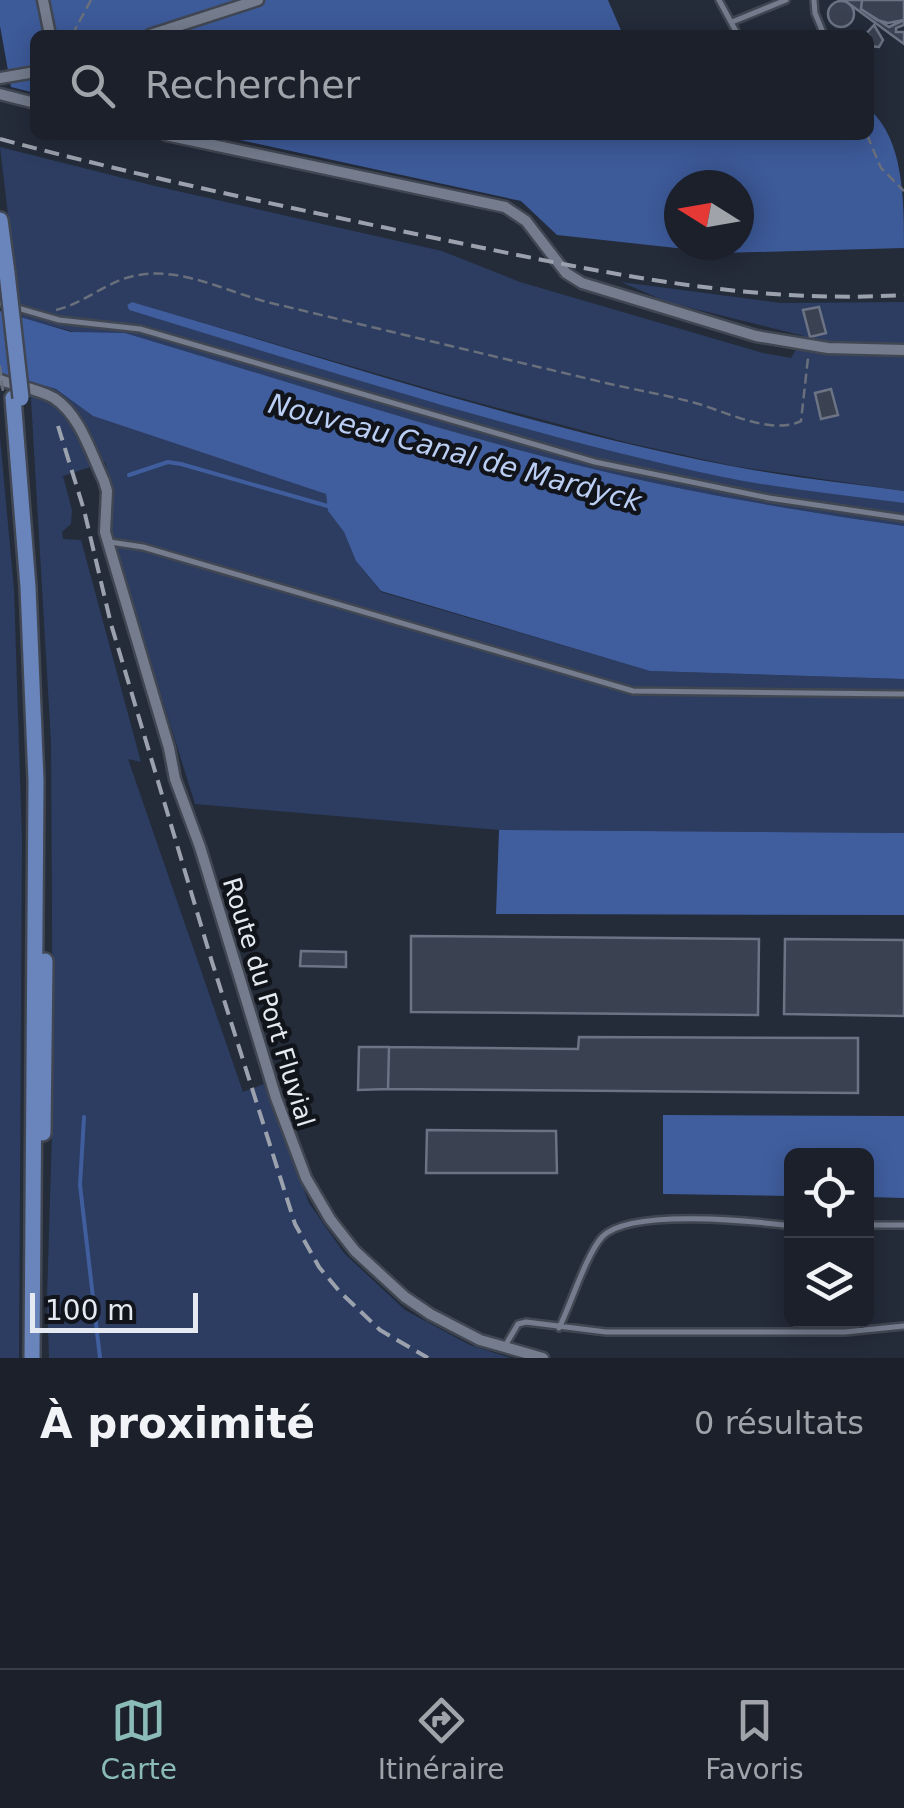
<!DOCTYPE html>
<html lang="fr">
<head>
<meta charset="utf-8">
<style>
	body { margin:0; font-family:"DejaVu Sans",sans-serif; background:#242833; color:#f1f3f6 }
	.controls { position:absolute; right:30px; bottom:30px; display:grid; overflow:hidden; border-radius:15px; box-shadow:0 5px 25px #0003 }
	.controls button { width:90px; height:90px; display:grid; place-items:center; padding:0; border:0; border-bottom:2px solid #393e47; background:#1b202b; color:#f1f3f6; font:50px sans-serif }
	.compass { position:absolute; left:664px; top:170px; width:90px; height:90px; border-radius:50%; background:#1b202b; box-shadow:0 5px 25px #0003; rotate:281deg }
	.scale { position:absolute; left:30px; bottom:25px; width:168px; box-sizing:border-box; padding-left:10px; border:5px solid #e4e9f2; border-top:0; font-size:28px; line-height:35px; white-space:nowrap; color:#e4e9f2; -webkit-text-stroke:8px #11141a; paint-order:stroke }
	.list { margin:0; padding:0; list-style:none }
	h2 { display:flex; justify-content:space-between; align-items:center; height:130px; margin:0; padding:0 40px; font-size:42px }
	h2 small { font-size:32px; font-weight:400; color:#a0a3a9 }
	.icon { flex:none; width:55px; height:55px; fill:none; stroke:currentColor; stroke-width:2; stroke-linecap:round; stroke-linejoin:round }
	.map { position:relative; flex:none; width:904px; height:1358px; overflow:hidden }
	.search { position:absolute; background:#1b202b; box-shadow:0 5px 25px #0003; left:30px; right:30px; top:30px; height:110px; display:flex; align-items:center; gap:25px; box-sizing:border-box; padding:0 35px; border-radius:15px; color:#a0a3a9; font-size:38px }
	.sheet { height:310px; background:#1b202b }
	nav { display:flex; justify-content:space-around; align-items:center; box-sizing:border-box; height:140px; border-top:2px solid #393e47; background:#1b202b; font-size:28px; color:#a0a3a9 }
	nav a { display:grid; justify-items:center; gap:5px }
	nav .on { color:#8bbbb9 }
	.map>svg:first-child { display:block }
	.green { fill:#2c3d61 }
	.forest { fill:#3d5a99; fill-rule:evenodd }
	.water { fill:#405e9e }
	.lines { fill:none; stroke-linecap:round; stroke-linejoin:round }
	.stream { stroke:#405e9e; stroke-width:4 }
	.building { fill:#3a4150; stroke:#6b7384; stroke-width:2.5 }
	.lane-casing { stroke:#414752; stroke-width:10 }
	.street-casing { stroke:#414752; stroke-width:15 }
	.primary-casing { stroke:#414752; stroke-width:20 }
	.path { stroke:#696f7b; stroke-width:2.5; stroke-dasharray:10 5; stroke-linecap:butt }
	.lane { stroke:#747c8d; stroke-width:5 }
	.street { stroke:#747c8d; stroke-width:10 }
	.primary { stroke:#6a84bc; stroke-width:15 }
	.rail { stroke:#9ca2ad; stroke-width:4; stroke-dasharray:15 8; stroke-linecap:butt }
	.primary-bridge-casing { stroke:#414752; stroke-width:20; stroke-linecap:butt }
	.path-bridge { stroke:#696f7b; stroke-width:2.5; stroke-dasharray:10 5; stroke-linecap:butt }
	.primary-bridge { stroke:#6a84bc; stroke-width:15 }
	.labels { text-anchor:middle; stroke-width:9; stroke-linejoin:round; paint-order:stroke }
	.street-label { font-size:25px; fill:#e4e9f2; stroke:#11141a }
	.water-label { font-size:28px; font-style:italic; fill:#bbcef3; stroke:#11141a }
</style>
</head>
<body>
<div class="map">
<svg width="904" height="1358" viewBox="0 0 904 1358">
	<rect width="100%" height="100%" fill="#242b39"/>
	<!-- green -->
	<path class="green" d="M 0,147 L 155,186 L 442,251 L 520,282 L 763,353 L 791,358 L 804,336 L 667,302 L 621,282 L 781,303 L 904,302 L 904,491 L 733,466 L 629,443 L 446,394 L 132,302 L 127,305 L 129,310 L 425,400 L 728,478 L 904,503 L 904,526 C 804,512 704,495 606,472 C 443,433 284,380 125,333 L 78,333 L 23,318 L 18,300 Z
		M 30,382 L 56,389 L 93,416 L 326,494 L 328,511 L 344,532 L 356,561 L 381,592 L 650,671 L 904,679 L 904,833 L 499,830 L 195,804 L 110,531 C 108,501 115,493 105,462 L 63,476 L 72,510 L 71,524 L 62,532 L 63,539 L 81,540 L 141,762 L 128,759 L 243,1092 L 264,1084 L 309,1203 L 344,1253 L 405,1310 L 470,1345 L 511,1358 L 49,1358 L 47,1298 L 53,1100 L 51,742 Z
		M 0,437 L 14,589 L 22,839 L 19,1358 L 0,1358 Z"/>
	<!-- forest -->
	<path class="forest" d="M 0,0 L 608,0 L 623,35 L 35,35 L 35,93 L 11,87 L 0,26 Z
		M 869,109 C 904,139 904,201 904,248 L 722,253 L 557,235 L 521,201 L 217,135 L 796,135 L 826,140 L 828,135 L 869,135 ZM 679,185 L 739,185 L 739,245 L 679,245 Z"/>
	<!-- water -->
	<path class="water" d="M 132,302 C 330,359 528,427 731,466 C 788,477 847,483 904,491 L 904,503 C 844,495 782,489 723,477 C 522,434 326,370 129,310 L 127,305 Z
		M 0,311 L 71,332 L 125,333 C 284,380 443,433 606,472 C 704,495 804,512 904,526 L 904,679 L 650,671 L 381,591 L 356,561 L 344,532 L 328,511 L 326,494 L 93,416 L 56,389 L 0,373 Z
		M 499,830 L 904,833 L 904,915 L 496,914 Z
		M 663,1115 L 904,1116 L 904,1198 L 867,1197 L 866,1156 L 792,1156 L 791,1196 L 663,1194 Z"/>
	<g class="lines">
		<!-- stream -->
		<path class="stream" d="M 129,475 L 168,462 L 181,464 L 331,507
			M 84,1117 L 80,1185 L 100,1358"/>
	</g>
	<!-- building -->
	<path class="building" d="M 844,0 L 862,0 L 861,9 L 889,27 L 904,20 L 904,25 L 896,28 L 896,32 L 904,32 L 904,44 Z
		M 862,0 L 904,0 L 904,20 L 888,23 L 877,20 L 861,9 Z
		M828 14a13 13 0 1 1 26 0a13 13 0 1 1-26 0Z
		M 874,25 L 883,40 L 879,47 L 869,46 L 869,35 L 865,35 Z
		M 819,307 L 826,333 L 810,337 L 803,310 Z
		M 831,389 L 838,415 L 821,419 L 815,393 Z
		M 411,936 L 759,939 L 758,1015 L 411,1012 Z
		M 785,939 L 904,940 L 904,1016 L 784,1014 Z
		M 301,951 L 346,952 L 346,967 L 300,966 Z
		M 579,1037 L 858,1038 L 858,1093 L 388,1089 L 389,1047 L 578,1049 Z
		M 359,1047 L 389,1047 L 388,1089 L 358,1090 Z
		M 427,1130 L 556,1131 L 557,1173 L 426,1173 Z"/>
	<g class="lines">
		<!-- lane casing -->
		<g class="lane-casing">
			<path id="lane" d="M 719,0 L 738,35
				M 814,0 L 815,13 L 824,35
				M 732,22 L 786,0
				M 0,303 L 59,320 L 140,329 L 595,462 L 769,498 L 904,518
				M 110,542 L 143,547 L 633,691 L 904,694
				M 866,1225 L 904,1225
				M 559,1328 C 571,1304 586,1255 602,1237 C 630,1208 752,1221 792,1226
				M 505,1346 L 518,1324 L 526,1322 L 606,1332 L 845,1332 L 904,1326"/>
		</g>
		<!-- street casing -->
		<g class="street-casing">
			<path id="street" d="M 43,0 L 50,35
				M 150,35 L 258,0
				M 0,78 L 35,72
				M 0,94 L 35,103
				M 166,135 L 505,207 L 526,221 L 566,273 L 582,283 L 756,336 L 828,348 L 904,350
				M 0,380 C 17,386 38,389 54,398 C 80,415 91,453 104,481 L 107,491 L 105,532 L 169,748 L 175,779 L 200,847 L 276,1098 L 306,1178 L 330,1219 L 355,1251 L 405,1297 L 430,1314 L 480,1340 L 543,1358"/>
		</g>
		<!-- primary casing -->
		<g class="primary-casing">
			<path id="primary" d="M 0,220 L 7,273
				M 13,398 L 28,587 L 36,781 L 32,1358
				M 43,1133 L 45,961"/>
		</g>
		<!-- path -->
		<path class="path" d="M 72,35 L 91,0
			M 867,135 L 881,168 L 904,191
			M 56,310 C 86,303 109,279 139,275 C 183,267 229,293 271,303 C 384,330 497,357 610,384 C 637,390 665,395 692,402 C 723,410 770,436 801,421 L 808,358"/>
		<!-- lane -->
		<use href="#lane" class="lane"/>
		<!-- street -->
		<use href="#street" class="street"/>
		<!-- primary -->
		<use href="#primary" class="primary"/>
		<!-- rail -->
		<path class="rail" d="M 0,139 C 142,177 286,207 430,237 C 587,269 742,305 904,295
			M 58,426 L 84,510 L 111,624 L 212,962 L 295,1224 L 319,1267 L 340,1292 L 380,1330 L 428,1358"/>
		<!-- primary-bridge casing -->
		<g class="primary-bridge-casing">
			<path id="primary-bridge" d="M 7,273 L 21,398"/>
		</g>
		<!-- path-bridge -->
		<path class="path-bridge" d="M 0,366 L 3,392"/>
		<!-- primary-bridge -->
		<use href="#primary-bridge" class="primary-bridge"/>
	</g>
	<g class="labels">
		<!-- street labels -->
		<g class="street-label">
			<text transform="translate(269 1002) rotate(73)" y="9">Route du Port Fluvial</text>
		</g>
		<!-- water labels -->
		<g class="water-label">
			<text transform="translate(455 452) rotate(15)" y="10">Nouveau Canal de Mardyck</text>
		</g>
	</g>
</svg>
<div class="controls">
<button><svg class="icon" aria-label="locate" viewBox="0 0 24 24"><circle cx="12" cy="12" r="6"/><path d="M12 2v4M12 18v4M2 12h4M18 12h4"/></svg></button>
<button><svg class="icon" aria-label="layers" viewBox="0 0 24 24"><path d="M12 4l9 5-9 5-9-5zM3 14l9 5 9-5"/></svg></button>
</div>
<svg class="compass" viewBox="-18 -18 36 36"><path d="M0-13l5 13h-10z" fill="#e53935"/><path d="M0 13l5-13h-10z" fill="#a0a3a9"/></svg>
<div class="scale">100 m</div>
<div class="search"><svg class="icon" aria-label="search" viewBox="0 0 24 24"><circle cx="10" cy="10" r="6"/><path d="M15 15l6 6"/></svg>Rechercher</div>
</div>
<section class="sheet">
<h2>À proximité<small>0 résultats</small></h2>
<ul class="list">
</ul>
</section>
<nav>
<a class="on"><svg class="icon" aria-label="map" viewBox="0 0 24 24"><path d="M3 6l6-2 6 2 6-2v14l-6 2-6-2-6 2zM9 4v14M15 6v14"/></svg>Carte</a>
<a><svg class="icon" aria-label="directions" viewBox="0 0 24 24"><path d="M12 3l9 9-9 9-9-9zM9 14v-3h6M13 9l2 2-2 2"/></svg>Itinéraire</a>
<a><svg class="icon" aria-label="saved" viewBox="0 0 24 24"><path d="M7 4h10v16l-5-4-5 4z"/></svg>Favoris</a>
</nav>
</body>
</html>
